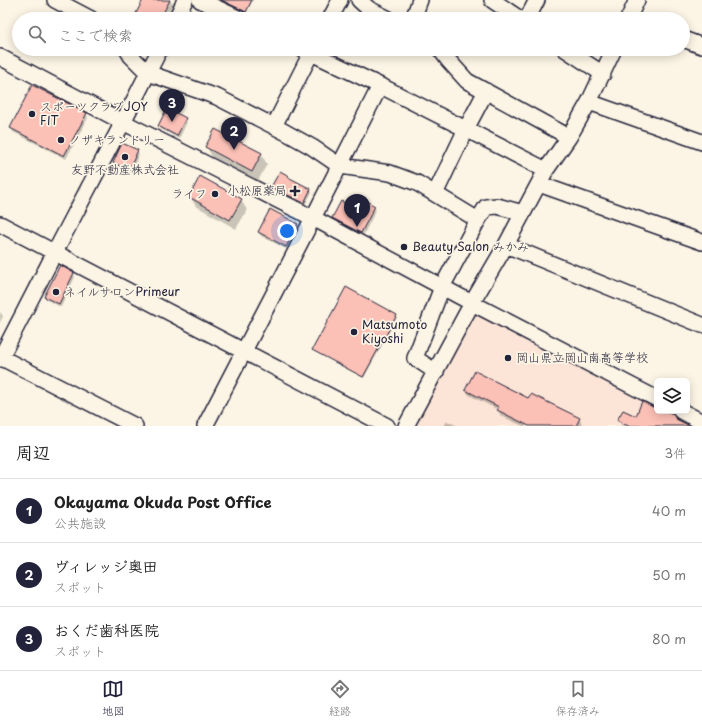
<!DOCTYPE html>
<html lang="ja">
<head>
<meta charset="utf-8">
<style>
	body { margin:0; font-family:"Playpen Sans","Klee One",sans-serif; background:#f2f2f2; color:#222 }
	.controls { position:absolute; right:12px; bottom:12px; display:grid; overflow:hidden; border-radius:6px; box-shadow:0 2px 10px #0003 }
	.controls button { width:36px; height:36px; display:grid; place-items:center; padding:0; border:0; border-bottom:1px solid #e0e0e0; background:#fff; color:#222; font:20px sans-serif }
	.you { position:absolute; left:287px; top:231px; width:14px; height:14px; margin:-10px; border:3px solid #fff; border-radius:50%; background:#1a73e8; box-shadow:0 0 0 6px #1a73e833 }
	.badge { display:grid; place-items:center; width:26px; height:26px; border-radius:50%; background:#22223b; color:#fff; font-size:13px; font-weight:700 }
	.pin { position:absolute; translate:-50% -33px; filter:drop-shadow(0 1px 2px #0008) }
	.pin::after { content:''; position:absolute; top:21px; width:14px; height:12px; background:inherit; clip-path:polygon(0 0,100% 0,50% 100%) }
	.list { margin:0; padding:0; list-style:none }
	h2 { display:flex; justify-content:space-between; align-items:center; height:52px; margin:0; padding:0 16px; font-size:17px }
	h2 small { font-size:13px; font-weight:400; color:#767676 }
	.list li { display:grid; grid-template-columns:26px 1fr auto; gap:12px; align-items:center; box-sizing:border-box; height:64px; padding:0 16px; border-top:1px solid #e0e0e0 }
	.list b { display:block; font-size:15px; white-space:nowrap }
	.list p { margin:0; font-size:13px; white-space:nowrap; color:#767676 }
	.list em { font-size:13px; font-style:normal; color:#767676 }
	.icon { flex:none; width:22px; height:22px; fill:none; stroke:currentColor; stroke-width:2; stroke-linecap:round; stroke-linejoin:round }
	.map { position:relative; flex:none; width:702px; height:426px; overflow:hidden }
	.search { position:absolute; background:#fff; box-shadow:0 2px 10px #0003; left:12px; right:12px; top:12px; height:44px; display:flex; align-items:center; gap:10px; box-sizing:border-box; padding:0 14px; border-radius:22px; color:#767676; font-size:15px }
	.sheet { height:244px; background:#fff }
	nav { display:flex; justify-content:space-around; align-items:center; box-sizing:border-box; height:56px; border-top:1px solid #e0e0e0; background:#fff; font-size:11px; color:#767676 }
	nav a { display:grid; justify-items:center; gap:2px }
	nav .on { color:#22223b }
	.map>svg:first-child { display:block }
	.built { fill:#fce5d7 }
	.shadow { fill:#0003 }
	.building { fill:#fbc0b6; stroke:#22223b }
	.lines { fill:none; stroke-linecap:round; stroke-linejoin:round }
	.minor-casing { stroke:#22223b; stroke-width:18 }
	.minor { stroke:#fcf5e5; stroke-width:15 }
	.poi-dot { fill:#22223b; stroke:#fcf5e5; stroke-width:1.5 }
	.labels { text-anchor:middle; stroke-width:3.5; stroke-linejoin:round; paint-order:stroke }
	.poi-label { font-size:12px; fill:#22223b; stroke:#fcf5e5; text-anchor:start }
</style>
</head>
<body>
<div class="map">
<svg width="702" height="426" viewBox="0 0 702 426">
	<rect width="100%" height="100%" fill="#fcf5e5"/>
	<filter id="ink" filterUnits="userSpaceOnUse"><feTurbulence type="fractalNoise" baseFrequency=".025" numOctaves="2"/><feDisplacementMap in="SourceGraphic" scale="8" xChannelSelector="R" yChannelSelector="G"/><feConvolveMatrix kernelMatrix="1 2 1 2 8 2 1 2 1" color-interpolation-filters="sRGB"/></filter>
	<g filter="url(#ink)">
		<!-- built -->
		<path class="built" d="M 476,311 L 657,405 L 657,411 L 669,411 L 698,426 L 412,426 Z"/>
		<!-- shadow -->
		<path class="shadow" d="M 144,0 L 170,0 L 176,10 L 171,19 L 134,19 Z
			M 224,0 L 253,0 L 246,13 L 224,2 Z
			M 144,49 L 155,49 L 153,54 Z
			M 86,114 L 88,118 L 66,159 L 13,132 L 11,128 Z
			M 185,119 L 187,122 L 179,139 L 161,129 L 159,126 Z
			M 207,147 L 261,154 L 267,164 L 258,181 L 212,157 Z
			M 137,151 L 139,154 L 131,173 L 116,167 L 114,163 Z
			M 288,176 L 289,179 L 310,189 L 312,192 L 305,205 L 274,189 L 272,187 Z
			M 190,197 L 241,200 L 247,210 L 236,229 L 196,206 Z
			M 374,207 L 376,210 L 363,236 L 335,221 L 333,218 L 353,209 Z
			M 297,224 L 299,228 L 288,250 L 261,236 L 259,232 Z
			M 73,274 L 75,277 L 61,307 L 47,300 L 45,297 Z
			M 0,312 L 3,316 L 0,323 Z
			M 396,315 L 397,317 L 364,378 L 314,351 L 313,350 Z
			M 466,390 L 529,400 L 579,419 L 582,424 L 581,426 L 523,426 L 501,416 L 498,410 L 469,395 Z
			M 653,408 L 657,409 L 657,411 L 663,411 L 676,420 L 689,426 L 622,426 L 618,420 L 636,418 Z
			M 447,421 L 458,426 L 444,426 Z"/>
		<!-- building -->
		<path class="building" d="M 143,0 L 170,0 L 160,19 L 133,19 Z
			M 221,0 L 252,0 L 246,12 Z
			M 32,85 L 87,113 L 64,156 L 10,128 Z
			M 167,108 L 186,118 L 177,136 L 158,126 Z
			M 215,129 L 262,153 L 252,172 L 205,147 Z
			M 122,143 L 138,150 L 129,170 L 113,163 Z
			M 280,171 L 289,176 L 288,177 L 311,189 L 304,203 L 271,187 Z
			M 200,176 L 242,199 L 230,220 L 189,197 Z
			M 359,197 L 375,206 L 361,233 L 332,218 L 341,201 L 353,207 Z
			M 270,209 L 298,224 L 286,247 L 258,232 Z
			M 60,265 L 74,273 L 59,304 L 44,297 Z
			M 346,287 L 397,315 L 363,377 L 312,350 Z
			M 475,371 L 528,398 L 531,394 L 580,418 L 576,426 L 529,426 L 497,410 L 499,407 L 465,390 Z
			M 642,401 L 653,407 L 657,408 L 657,411 L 666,411 L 673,414 L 676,419 L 690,426 L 628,426 L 617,420 L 623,410 L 636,416 Z"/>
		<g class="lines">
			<!-- minor casing -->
			<g class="minor-casing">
				<path id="minor" d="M 55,0 L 91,19
					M 200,0 L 240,19
					M 359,0 L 369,9 L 389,19
					M 492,0 L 520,19
					M 176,19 L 185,0
					M 330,19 L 340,0
					M 413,19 L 420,0
					M 527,19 L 537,0
					M 628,19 L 637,0
					M 683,39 L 702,46
					M 127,49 L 131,56 L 148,73 L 217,97 L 285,132 L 312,147 L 340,166 L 390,173 L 417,183 L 478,220
					M 303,49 L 387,89 L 546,170
					M 440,49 L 449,61 L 467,81 L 569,137
					M 565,49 L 603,74
					M 0,57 L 123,122 L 313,218 L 472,303 L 657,399
					M 589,102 L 702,142
					M 274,126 L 313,49
					M 539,184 L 702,242
					M 435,194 L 466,129 L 486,91
					M 0,224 L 387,426
					M 506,245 L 702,325
					M 0,357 L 135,426
					M 0,359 L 55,252 L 123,122 L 160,49
					M 436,372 L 415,358 L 442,287 L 478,220 L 486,207 L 497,206 L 523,213
					M 681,411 L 702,422
					M 205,426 L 313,218 L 380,86
					M 406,426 L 472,303 L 506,245 L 546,170 L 569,137 L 589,102 L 614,49"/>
			</g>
			<!-- minor -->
			<use href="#minor" class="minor"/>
		</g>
	</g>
	<!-- markers -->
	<g class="poi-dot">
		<circle cx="32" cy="114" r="4"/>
		<circle cx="61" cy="140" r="4"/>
		<circle cx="125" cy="157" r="4"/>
		<path d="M293 185h4v4h4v4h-4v4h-4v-4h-4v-4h4z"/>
		<circle cx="215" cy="194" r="4"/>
		<circle cx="404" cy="247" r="4"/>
		<circle cx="56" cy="292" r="4"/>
		<circle cx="354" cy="332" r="4"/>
		<circle cx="508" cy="358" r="4"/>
	</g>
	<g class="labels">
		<!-- poi labels -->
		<g class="poi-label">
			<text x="40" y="111">スポーツクラブJOY<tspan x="40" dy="14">FIT</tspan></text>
			<text x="69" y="144">ノザキランドリー</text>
			<text x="125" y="174" text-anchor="middle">友野不動産株式会社</text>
			<text x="287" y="195" text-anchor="end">小松原薬局</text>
			<text x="207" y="198" text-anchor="end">ライフ</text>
			<text x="412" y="251">Beauty Salon みかみ</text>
			<text x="64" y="296">ネイルサロンPrimeur</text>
			<text x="362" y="329">Matsumoto<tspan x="362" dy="14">Kiyoshi</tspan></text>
			<text x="516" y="362">岡山県立岡山南高等学校</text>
		</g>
	</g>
</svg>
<div class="controls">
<button><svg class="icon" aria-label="layers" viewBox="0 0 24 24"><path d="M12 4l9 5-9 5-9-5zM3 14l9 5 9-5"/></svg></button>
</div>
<div class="you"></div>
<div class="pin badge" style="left:357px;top:227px">1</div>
<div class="pin badge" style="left:234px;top:150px">2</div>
<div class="pin badge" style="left:172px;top:122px">3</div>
<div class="search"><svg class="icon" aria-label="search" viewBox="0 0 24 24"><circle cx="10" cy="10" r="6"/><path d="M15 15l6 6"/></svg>ここで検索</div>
</div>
<section class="sheet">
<h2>周辺<small>3件</small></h2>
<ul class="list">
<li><span class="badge">1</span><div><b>Okayama Okuda Post Office</b><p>公共施設</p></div><em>40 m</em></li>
<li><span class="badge">2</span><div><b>ヴィレッジ奥田</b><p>スポット</p></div><em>50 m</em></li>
<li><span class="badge">3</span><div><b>おくだ歯科医院</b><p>スポット</p></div><em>80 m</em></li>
</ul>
</section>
<nav>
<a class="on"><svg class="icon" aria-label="map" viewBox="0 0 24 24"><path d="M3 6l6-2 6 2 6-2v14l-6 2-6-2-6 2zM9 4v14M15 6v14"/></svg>地図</a>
<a><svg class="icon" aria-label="directions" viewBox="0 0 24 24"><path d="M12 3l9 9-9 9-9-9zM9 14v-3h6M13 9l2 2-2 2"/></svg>経路</a>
<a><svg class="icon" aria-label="saved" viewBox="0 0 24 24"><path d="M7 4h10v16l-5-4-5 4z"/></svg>保存済み</a>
</nav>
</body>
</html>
